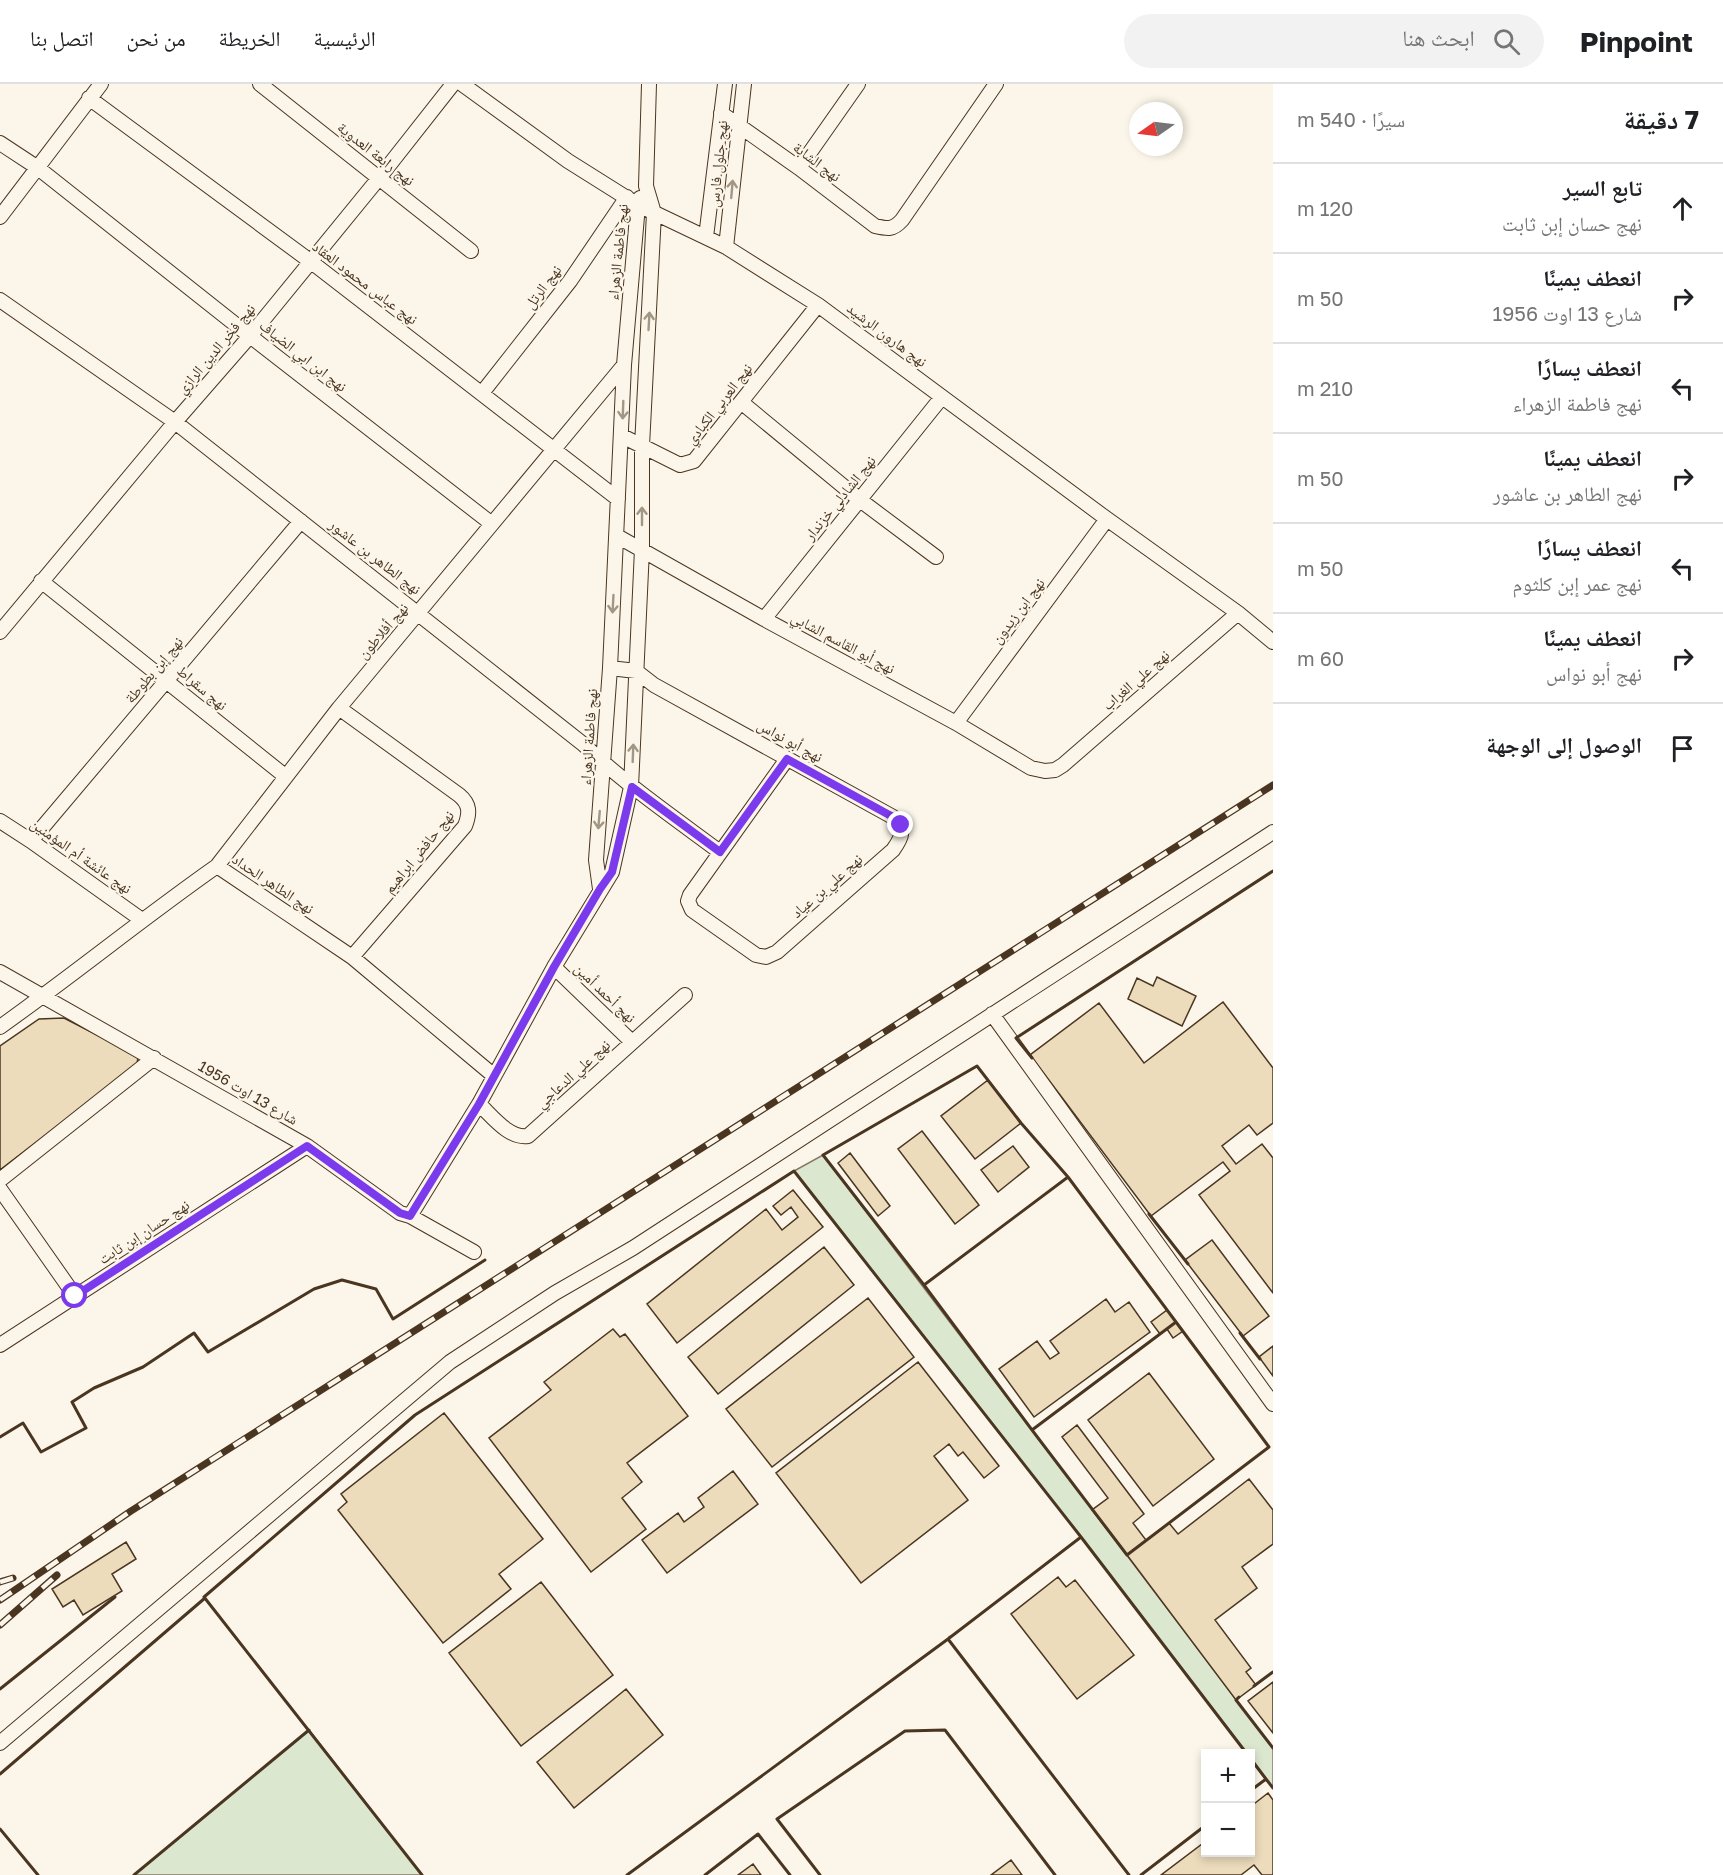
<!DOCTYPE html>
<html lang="ar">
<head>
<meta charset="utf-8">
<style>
	body { margin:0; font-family:"Golos Text","Noto Naskh Arabic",sans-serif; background:#f2f2f2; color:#202124; direction:rtl }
	.controls { position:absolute; right:18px; bottom:18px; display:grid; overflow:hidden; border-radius:0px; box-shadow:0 3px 9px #0003 }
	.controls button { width:54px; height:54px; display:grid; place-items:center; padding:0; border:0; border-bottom:2px solid #e0e0e0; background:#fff; color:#202124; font:30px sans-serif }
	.compass { position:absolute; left:1129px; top:18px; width:54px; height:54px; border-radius:50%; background:#fff; box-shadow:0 3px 9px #0003; rotate:256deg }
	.stop { position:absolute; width:18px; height:18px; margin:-14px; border:4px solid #7c3aed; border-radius:50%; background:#fff }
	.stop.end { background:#7c3aed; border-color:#fff; box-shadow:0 2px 6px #0008 }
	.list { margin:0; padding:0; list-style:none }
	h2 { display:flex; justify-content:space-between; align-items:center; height:78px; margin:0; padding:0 24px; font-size:26px }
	h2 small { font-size:20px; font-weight:400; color:#757577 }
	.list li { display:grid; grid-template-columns:39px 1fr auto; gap:18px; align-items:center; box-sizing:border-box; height:90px; padding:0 24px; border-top:2px solid #e0e0e0 }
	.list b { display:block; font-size:22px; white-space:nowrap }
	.list p { margin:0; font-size:20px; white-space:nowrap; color:#757577 }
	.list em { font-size:20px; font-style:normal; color:#757577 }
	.icon { flex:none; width:33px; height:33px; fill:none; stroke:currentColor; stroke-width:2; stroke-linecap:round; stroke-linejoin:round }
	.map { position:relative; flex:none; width:1273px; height:1791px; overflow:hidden; direction:ltr }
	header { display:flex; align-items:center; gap:36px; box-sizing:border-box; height:84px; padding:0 30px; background:#fff; border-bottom:2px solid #e0e0e0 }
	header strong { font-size:28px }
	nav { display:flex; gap:33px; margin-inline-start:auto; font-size:21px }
	.search { width:420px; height:54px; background:#f2f2f2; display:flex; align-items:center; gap:15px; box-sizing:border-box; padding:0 21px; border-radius:33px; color:#757577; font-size:22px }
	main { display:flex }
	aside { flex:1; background:#fff }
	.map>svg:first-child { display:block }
	.green { fill:#dce7d0; stroke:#887966; stroke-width:1.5 }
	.building { fill:#ecdcbc; stroke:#4a3520; stroke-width:1.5 }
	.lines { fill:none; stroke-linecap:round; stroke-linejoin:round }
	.minor-casing { stroke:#4a3520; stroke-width:16 }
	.minor { stroke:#fbf6e9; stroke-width:14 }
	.rail-casing { stroke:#4a3520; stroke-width:7 }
	.rail { stroke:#fbf6e9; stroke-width:4.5; stroke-dasharray:14; stroke-linecap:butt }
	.wall { stroke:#4a3520; stroke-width:3 }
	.oneway { stroke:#a29684 }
	.route { stroke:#7c3aed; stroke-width:8 }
	.labels { text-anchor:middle; stroke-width:4.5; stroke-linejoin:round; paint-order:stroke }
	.street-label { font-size:15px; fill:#4a3520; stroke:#fbf6e9 }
</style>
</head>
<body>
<header>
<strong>Pinpoint</strong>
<div class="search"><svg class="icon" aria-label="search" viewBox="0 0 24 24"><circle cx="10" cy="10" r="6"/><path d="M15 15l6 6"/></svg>ابحث هنا</div>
<nav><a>الرئيسية</a><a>الخريطة</a><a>من نحن</a><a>اتصل بنا</a></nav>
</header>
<main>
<aside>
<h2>7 دقيقة<small>سيرًا · 540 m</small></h2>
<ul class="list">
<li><svg class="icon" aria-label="ahead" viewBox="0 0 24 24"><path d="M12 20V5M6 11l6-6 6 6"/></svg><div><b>تابع السير</b><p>نهج حسان إبن ثابت</p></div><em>120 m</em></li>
<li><svg class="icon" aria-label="right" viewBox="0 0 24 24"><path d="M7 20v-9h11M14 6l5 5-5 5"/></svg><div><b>انعطف يمينًا</b><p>شارع 13 اوت 1956</p></div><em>50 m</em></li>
<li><svg class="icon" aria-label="left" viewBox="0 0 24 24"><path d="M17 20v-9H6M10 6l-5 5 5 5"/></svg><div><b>انعطف يسارًا</b><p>نهج فاطمة الزهراء</p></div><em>210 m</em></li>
<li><svg class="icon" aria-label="right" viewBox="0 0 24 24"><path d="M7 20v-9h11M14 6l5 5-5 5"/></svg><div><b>انعطف يمينًا</b><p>نهج الطاهر بن عاشور</p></div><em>50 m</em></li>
<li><svg class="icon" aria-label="left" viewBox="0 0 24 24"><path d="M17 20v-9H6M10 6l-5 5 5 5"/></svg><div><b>انعطف يسارًا</b><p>نهج عمر إبن كلثوم</p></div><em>50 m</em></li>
<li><svg class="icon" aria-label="right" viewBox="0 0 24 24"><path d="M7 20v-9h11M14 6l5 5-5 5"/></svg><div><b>انعطف يمينًا</b><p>نهج أبو نواس</p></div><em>60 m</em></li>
<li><svg class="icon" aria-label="arrive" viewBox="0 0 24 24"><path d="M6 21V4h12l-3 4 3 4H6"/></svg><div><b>الوصول إلى الوجهة</b></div></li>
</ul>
</aside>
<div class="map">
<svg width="1273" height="1791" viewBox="0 0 1273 1791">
	<rect width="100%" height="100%" fill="#fbf6e9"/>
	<!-- green -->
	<path class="green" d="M 823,1071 L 1273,1664 L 1273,1704 L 1251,1674 L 1250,1670 L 1247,1669 L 1081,1453 L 794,1087 Z
		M 309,1646 L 422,1791 L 134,1791 Z"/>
	<!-- building -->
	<path class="building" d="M 1157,893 L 1196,912 L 1182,942 L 1128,915 L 1137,894 L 1153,902 Z
		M 1223,918 L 1273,984 L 1273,1039 L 1257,1051 L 1249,1041 L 1222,1062 L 1236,1080 L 1262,1060 L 1273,1074 L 1273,1209 L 1199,1111 L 1230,1087 L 1223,1078 L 1151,1132 L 1030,971 L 1099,919 L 1144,979 Z
		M 64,934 L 138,972 L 137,981 L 0,1086 L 0,962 L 39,935 Z
		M 988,996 L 1021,1039 L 975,1075 L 941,1032 Z
		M 922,1047 L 979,1121 L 955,1140 L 898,1065 Z
		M 1013,1062 L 1029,1083 L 998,1108 L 981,1086 Z
		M 850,1069 L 890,1122 L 878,1132 L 838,1079 Z
		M 793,1106 L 823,1143 L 677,1259 L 647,1220 L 766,1125 L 782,1146 L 798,1133 L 791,1123 L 781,1131 L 773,1122 Z
		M 1212,1156 L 1269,1232 L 1243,1252 L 1185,1176 Z
		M 824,1163 L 854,1201 L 718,1310 L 688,1273 Z
		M 868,1214 L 914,1273 L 772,1383 L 726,1325 Z
		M 1106,1215 L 1115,1228 L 1129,1218 L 1150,1248 L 1034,1333 L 999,1285 L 1037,1257 L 1050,1275 L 1059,1269 L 1050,1257 Z
		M 1167,1226 L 1183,1247 L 1173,1254 L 1167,1245 L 1160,1250 L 1151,1238 Z
		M 613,1245 L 620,1253 L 625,1250 L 688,1332 L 627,1379 L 642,1398 L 622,1414 L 646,1445 L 591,1488 L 489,1354 L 551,1306 L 544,1298 Z
		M 1273,1262 L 1273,1292 L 1259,1273 Z
		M 918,1278 L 999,1382 L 984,1394 L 963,1368 L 958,1372 L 949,1360 L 934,1372 L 968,1416 L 861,1499 L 776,1389 Z
		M 1149,1289 L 1214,1375 L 1153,1422 L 1088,1336 Z
		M 444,1329 L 543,1455 L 499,1490 L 511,1505 L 443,1559 L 338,1426 L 347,1418 L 341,1410 Z
		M 1077,1341 L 1144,1430 L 1133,1439 L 1146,1456 L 1127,1471 L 1092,1426 L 1108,1414 L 1062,1353 Z
		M 733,1387 L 758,1420 L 667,1489 L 642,1456 L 678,1429 L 684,1438 L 704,1423 L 698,1414 Z
		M 1249,1395 L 1273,1426 L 1273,1460 L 1242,1483 L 1257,1504 L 1215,1536 L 1251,1584 L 1246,1588 L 1256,1601 L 1236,1616 L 1127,1471 L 1169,1439 L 1178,1450 Z
		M 126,1458 L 136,1475 L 112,1490 L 122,1507 L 83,1531 L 74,1516 L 63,1523 L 52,1505 Z
		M 1058,1493 L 1066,1503 L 1075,1496 L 1134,1571 L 1077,1615 L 1011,1530 Z
		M 541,1498 L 613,1591 L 521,1662 L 449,1569 Z
		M 1273,1598 L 1273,1649 L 1248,1617 Z
		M 626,1605 L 663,1651 L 574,1724 L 537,1678 Z
		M 1268,1709 L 1273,1716 L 1273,1791 L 1262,1791 L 1254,1781 L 1241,1791 L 1161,1791 L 1206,1757 L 1206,1768 L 1250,1768 L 1250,1723 Z
		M 1011,1776 L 1022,1791 L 991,1791 Z
		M 753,1780 L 761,1791 L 738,1791 Z"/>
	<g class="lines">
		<!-- minor casing -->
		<g class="minor-casing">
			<path id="minor" d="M 260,0 L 471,167
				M 462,0 L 568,77 L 638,121 L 726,163 L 818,221 L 1107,435 L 1238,529 L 1273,558
				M 89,14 L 310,177 L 618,415
				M 721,29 L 799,84 L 875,142 C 888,145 893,146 902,136 L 996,0
				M 0,59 L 38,84 L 250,252 L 492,440
				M 799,84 L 858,0
				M 0,133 L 101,0
				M 706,153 L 725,0
				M 726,163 L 744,0
				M 0,216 L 175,338 L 583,660 C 625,700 673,733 720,768
				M 482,309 L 570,197 L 627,113
				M 741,318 L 860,416 L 936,473
				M 622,352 L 680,381 L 694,377 L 818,221
				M 617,452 L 764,535 L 956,639 L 1031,684 L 1045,687 L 1055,686 L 1063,681 L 1238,529
				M 41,497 L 285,692
				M 764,535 L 942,313
				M 0,548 L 175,338 L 250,252 L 379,94 L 453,0
				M 610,584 L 636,587 L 654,601 L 893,733 C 905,746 903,752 893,766 L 777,868 L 766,873 L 756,871 L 692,826 L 688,817 L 690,811 L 787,675
				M 339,624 L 459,711 C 470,720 470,729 465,742 L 352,873
				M 956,639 L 1107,435
				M 0,737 L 31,757 L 142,836
				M 31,757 L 301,437
				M 217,782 L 339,624 L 624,281
				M 600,805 L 596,776 L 610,584 L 624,281 L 638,121 L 640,114
				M 554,883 L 632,958
				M 0,888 L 307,1062 L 400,1129 L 410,1132 L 474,1168
				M 992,930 L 1273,1320
				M 0,943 C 73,891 143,834 217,782 L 352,873 L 493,991
				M 479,1020 C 492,1032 509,1055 528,1052 L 685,911
				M 0,1096 L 154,974
				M 0,1105 L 75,1212
				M 410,1132 L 479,1020 L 554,883 L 612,788 L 631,703 L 642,465 L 642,362 L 654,129 L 646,102 L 649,0
				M 0,1261 L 307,1062
				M 0,1659 L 450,1278 L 555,1209 L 633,1164 L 1273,748"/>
		</g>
		<!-- minor -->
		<use href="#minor" class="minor"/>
		<!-- rail casing -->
		<g class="rail-casing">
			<path id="rail" d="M 0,1498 L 13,1494
				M 0,1516 L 131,1427 L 1273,701
				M 0,1541 L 57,1491"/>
		</g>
		<!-- rail -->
		<use href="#rail" class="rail"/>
		<!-- wall -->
		<path class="wall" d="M 1032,974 L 1016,954 L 1273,787
			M 977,982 L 1021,1039 L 1068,1093 L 924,1201 L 823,1071 Z
			M 1068,1093 L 1176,1238 L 1032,1346 L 924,1201 Z
			M 1149,1130 L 1188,1180
			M 1176,1238 L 1269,1363 L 1127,1471 L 1032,1346 Z
			M 1240,1249 L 1260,1275
			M 0,1353 L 23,1339 L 41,1368 L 86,1344 L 72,1318 L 94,1304 L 143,1283 L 194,1249 L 208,1268 L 314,1205 L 342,1196 L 376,1205 L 393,1235 L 485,1176
			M 1081,1453 L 1247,1670
			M 950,1553 L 948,1555 L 1129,1791
			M 1254,1602 L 1273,1588
			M 0,1605 L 115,1513
			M 1239,1613 L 1236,1616 L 1273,1664
			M 1250,1674 L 1266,1695 L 1250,1707
			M 0,1690 L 205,1514
			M 1265,1696 L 1266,1695 L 1273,1704
			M 0,1745 L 38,1791
			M 134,1791 L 309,1646
			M 422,1791 L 204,1513 L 415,1331 L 794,1087 L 1081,1453 L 948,1555 L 627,1791
			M 705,1791 L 758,1750 L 790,1791
			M 820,1791 L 777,1735 L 905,1647 L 945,1646 L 1055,1791
			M 1141,1791 L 1206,1741"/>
	</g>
	<!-- one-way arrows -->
	<defs><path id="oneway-shaft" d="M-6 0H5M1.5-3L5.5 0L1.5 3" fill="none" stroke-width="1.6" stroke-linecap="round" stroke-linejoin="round" transform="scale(1.5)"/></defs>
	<g class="oneway">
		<use href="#oneway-shaft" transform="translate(732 105) rotate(-85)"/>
		<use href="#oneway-shaft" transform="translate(649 237) rotate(-87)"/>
		<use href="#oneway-shaft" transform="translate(623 326) rotate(92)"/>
		<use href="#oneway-shaft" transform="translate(642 432) rotate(-90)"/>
		<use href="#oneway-shaft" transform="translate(613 520) rotate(93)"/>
		<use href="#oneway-shaft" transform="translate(633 669) rotate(-88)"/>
		<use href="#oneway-shaft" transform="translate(599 736) rotate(95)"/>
	</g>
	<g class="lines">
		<!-- route -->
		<path class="route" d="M 75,1212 L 307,1062 L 400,1129 L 410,1132 L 479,1020 L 554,883 L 600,805 L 612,788 L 632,703 L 720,768 L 787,675 L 893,733 L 901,741"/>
	</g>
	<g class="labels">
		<!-- street labels -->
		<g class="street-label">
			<text transform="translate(376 70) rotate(38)" y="5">نهج رابعة العدوية</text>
			<text transform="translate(817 78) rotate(37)" y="5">نهج الشابة</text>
			<text transform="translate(718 80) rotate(-84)" y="5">نهج جلول فارس</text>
			<text transform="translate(618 168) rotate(-84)" y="5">نهج فاطمة الزهراء</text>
			<text transform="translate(365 199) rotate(37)" y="5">نهج عباس محمود العقاد</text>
			<text transform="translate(543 203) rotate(-53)" y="5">نهج الرتل</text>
			<text transform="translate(887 251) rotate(37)" y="5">نهج هارون الرشيد</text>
			<text transform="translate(216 265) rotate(-50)" y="5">نهج فخر الدين الرازي</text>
			<text transform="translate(303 272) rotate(38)" y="5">نهج ابن ابي الضياف</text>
			<text transform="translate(719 320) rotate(-52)" y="5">نهج العربي الكبادي</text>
			<text transform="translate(840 414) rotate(-51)" y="5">نهج الشادلي خزندار</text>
			<text transform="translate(375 473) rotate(38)" y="5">نهج الطاهر بن عاشور</text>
			<text transform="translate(1018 527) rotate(-53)" y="5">نهج ابن زيدون</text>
			<text transform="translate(383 547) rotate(-49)" y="5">نهج أفلاطون</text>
			<text transform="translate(843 559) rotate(28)" y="5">نهج أبو القاسم الشابي</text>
			<text transform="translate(154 586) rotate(-50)" y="5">نهج إبن بطوطة</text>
			<text transform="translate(1136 596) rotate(-41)" y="5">نهج علي الغراب</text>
			<text transform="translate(202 604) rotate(40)" y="5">نهج سقراط</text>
			<text transform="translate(589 653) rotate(-86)" y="5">نهج فاطمة الزهراء</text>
			<text transform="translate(790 657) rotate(29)" y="5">نهج أبو نواس</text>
			<text transform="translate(419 768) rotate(-51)" y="5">نهج حافض ابراهيم</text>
			<text transform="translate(81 772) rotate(35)" y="5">نهج عائشة أم المؤمنين</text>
			<text transform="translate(273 800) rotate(34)" y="5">نهج الطاهر الحداد</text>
			<text transform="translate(827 802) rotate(-41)" y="5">نهج علي بن عياد</text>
			<text transform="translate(605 909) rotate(44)" y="5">نهج أحمد أمين</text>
			<text transform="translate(573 990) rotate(-42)" y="5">نهج علي الدعاجي</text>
			<text transform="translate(248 1009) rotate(30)" y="5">شارع 13 اوت 1956</text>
			<text transform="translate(144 1148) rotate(-33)" y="5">نهج حسان إبن ثابت</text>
		</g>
	</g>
</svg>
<div class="controls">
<button>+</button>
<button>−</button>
</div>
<svg class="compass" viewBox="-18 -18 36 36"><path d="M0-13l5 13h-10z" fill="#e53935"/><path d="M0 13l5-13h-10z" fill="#757577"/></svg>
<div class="stop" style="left:75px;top:1212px"></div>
<div class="stop end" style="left:901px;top:741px"></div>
</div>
</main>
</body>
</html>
